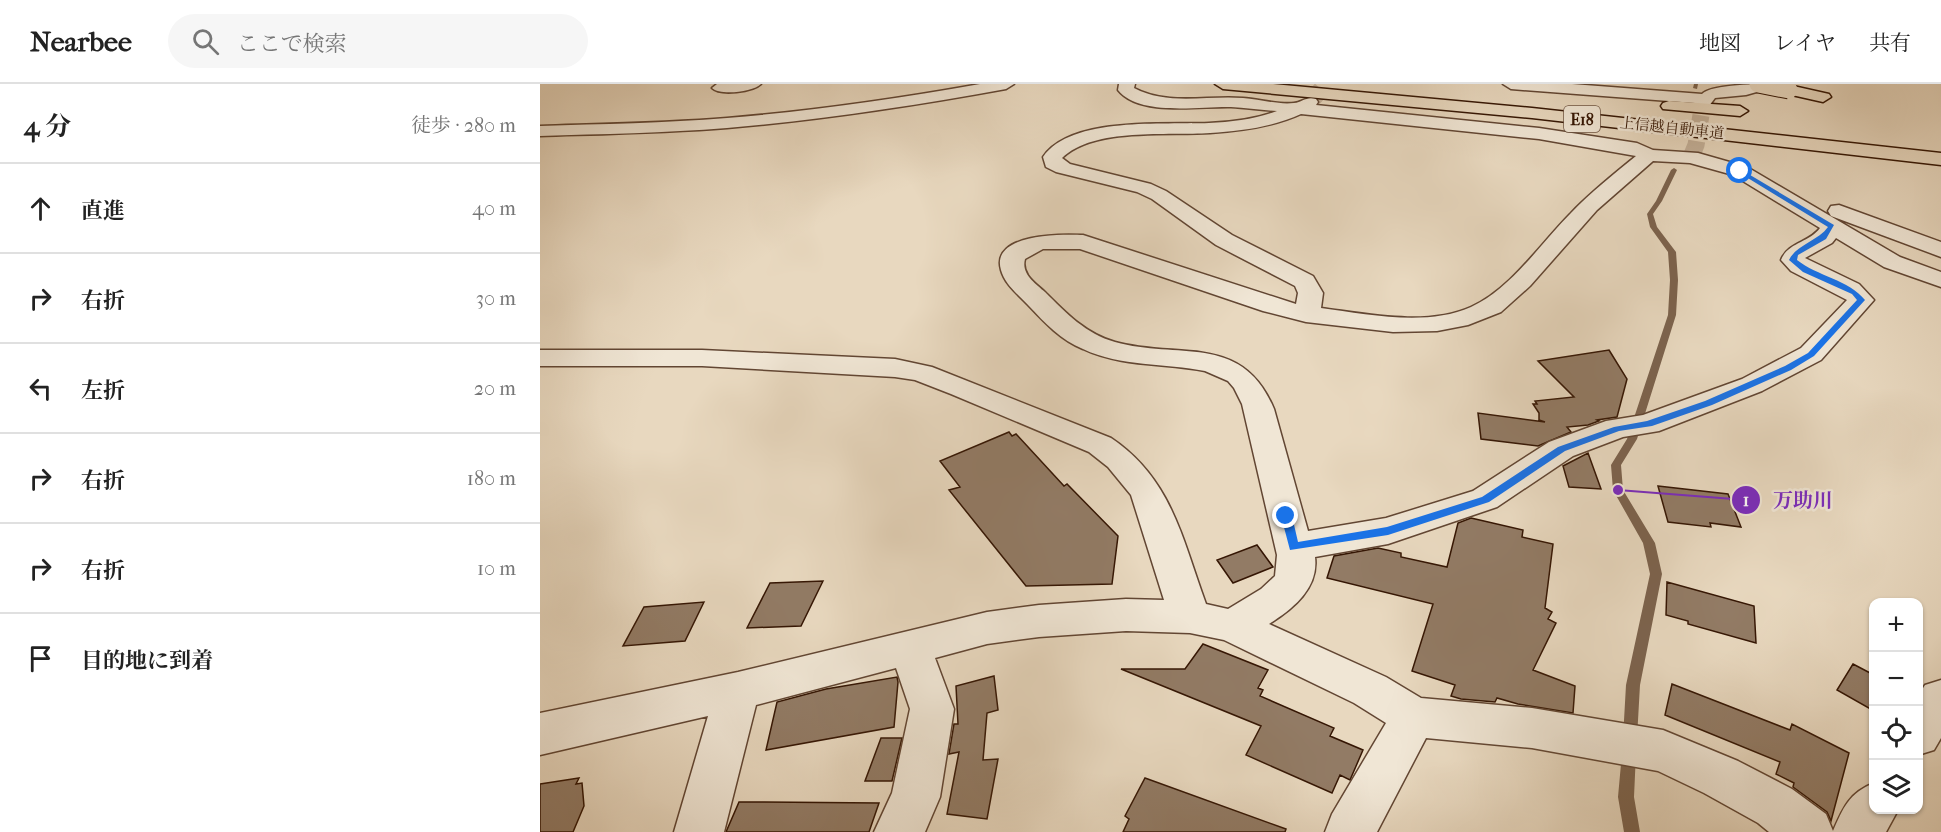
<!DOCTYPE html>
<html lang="ja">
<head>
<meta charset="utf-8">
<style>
	body { margin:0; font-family:"IM FELL French Canon","Noto Serif JP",serif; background:#f6f6f6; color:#222 }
	.controls { position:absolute; right:18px; bottom:18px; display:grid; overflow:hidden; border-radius:12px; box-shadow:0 2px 4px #0004 }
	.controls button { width:54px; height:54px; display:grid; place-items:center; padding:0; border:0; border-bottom:2px solid #e0e0e0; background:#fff; color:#222; font:30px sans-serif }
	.stop { position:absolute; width:18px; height:18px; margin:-14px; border:4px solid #1a73e8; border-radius:50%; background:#fff }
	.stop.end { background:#1a73e8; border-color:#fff; box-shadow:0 2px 6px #0008 }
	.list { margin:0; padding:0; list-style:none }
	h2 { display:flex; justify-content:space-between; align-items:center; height:78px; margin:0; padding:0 24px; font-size:26px }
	h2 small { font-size:20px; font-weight:400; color:#767676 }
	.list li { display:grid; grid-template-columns:39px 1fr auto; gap:18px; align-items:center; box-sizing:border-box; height:90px; padding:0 24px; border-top:2px solid #e0e0e0 }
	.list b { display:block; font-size:22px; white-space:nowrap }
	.list em { font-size:20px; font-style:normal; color:#767676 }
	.icon { flex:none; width:33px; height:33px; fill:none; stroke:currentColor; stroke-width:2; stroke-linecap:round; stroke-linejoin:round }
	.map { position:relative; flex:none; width:1401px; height:748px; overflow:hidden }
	header { display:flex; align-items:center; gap:36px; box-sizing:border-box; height:84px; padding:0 30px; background:#fff; border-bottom:2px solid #e0e0e0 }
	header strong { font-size:28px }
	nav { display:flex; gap:33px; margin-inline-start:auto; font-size:21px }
	.search { width:420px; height:54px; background:#f6f6f6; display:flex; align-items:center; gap:15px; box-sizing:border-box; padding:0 21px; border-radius:33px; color:#767676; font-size:22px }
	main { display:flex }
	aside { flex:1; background:#fff }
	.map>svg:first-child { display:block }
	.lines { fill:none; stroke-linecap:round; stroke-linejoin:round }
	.stream { fill:#7c634e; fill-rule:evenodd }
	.building { fill:#927b65; stroke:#351604; stroke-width:1.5 }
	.street-tunnel { stroke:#c4b19a; stroke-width:17; stroke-dasharray:17 9; stroke-linecap:butt }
	.street-casing { stroke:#624633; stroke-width:3 }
	.highway-casing { stroke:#351604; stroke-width:3 }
	.street { fill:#f0e6d5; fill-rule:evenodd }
	.highway { fill:#e8d8bf; fill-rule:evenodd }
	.highway-bridge-casing { stroke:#351604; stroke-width:19; stroke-linecap:butt }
	.highway-bridge { stroke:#e8d8bf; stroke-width:17 }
	.route { fill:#1a73e8 }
	.labels { text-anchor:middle; stroke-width:5; stroke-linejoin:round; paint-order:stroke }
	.far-street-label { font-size:15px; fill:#351604; stroke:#f0e6d5 }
	.shield { fill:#f0e6d5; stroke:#6d5443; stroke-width:1.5 }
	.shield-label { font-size:16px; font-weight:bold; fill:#351604 }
	.leader { fill:none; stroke:#7b2cbf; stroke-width:2 }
	.callout-dot { fill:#7b2cbf; stroke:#f0e6d5; stroke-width:2 }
	.mark-label { font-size:18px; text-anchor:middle; font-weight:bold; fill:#fff }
	.callout-label { font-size:20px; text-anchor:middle; font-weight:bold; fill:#7b2cbf; stroke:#f0e6d5; stroke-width:5; stroke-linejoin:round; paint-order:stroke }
</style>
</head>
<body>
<header>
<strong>Nearbee</strong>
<div class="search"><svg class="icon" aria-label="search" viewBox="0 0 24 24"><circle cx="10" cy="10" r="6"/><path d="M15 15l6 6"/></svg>ここで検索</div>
<nav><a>地図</a><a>レイヤ</a><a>共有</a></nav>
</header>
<main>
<aside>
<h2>4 分<small>徒歩 · 280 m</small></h2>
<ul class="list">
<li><svg class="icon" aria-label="ahead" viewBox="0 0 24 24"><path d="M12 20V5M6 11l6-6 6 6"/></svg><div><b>直進</b></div><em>40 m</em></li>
<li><svg class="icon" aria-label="right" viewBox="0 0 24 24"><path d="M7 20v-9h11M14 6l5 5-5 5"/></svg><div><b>右折</b></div><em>30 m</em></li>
<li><svg class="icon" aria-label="left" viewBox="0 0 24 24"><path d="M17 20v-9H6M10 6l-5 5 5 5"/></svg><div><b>左折</b></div><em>20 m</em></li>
<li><svg class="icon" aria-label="right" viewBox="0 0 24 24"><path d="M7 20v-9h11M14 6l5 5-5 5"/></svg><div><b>右折</b></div><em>180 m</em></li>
<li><svg class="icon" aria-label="right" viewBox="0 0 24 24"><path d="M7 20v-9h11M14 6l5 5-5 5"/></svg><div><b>右折</b></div><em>10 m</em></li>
<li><svg class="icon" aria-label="arrive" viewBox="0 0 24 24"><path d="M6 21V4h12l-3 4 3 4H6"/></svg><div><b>目的地に到着</b></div></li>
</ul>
</aside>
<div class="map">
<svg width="1401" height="748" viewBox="0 0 1401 748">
	<rect width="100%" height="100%" fill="#e8d8bf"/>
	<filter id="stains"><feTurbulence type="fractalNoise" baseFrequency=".00333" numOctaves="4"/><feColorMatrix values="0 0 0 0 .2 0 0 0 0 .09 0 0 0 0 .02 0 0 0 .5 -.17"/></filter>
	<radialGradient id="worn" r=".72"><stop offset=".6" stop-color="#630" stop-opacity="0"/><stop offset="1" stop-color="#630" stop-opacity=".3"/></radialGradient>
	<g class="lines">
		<!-- stream -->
		<path class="stream" d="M 1154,0 L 1158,0 L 1157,5 L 1153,4 Z
			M 1134,84 L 1137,86 L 1122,117 L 1113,130 L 1117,143 L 1136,168 L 1138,196 L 1136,231 L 1097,355 L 1081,381 L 1083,406 L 1115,459 L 1122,490 L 1100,601 L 1097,654 L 1095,659 L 1090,661 L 1085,659 L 1083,654 L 1086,601 L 1110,490 L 1103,459 L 1073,406 L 1071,381 L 1087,355 L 1128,231 L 1130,196 L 1128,168 L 1110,143 L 1107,130 L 1116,117 L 1131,86 Z
			M 1089,662 L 1094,664 L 1096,669 L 1094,713 L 1100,748 L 1084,748 L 1078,713 L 1082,669 L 1084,664 Z"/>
	</g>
	<!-- building -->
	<path class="building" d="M 1069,266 L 1087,295 L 1077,333 L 1057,336 L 1059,337 L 1048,341 L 1027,343 L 1031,348 L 998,362 L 941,355 L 938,329 L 1005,338 L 999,336 L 999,329 L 993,320 L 997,320 L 995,317 L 1034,313 L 998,277 Z
		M 469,348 L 472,352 L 476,350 L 524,402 L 527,400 L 578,452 L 572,500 L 486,502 L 409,406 L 420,403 L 400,377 Z
		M 1048,369 L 1061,405 L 1029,403 L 1023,382 Z
		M 1118,402 L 1188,410 L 1201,443 L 1170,439 L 1171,443 L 1128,438 Z
		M 931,434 L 983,446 L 982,453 L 1013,460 L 1005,524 L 1012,528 L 1008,535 L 1016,539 L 993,586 L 1035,602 L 1033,629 L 978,620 L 957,614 L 955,618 L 921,615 L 911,612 L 915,601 L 872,587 L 893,520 L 787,494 L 794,472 L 838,464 L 861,469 L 861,473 L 907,483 L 918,439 Z
		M 717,461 L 733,483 L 693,499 L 677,476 Z
		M 283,497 L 261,542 L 207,544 L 230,499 Z
		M 1127,498 L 1214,522 L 1216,559 L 1148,540 L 1148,537 L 1126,531 Z
		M 164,518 L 145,557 L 83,562 L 104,523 Z
		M 663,560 L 728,586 L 718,604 L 723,606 L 720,612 L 794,644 L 790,652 L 823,666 L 810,696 L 800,691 L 792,709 L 706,671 L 721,642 L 581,585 L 645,585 Z
		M 1313,580 L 1334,591 L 1334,627 L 1297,606 Z
		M 454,592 L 458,626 L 447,629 L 443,676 L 458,675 L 447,735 L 407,730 L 419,668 L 409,670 L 414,640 L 418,640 L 416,602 Z
		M 357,593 L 358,598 L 354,643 L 226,666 L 237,618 L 286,605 Z
		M 1132,600 L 1250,646 L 1252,640 L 1309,669 L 1291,737 L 1287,728 L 1253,703 L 1254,699 L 1236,690 L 1240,678 L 1125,631 Z
		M 341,654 L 362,654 L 352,697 L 325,697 Z
		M 39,694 L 36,700 L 42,699 L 44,722 L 33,748 L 0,748 L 0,700 Z
		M 605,694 L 746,745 L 745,748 L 583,748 L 589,735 L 585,732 Z
		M 199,718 L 224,718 L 339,719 L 329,748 L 186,748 Z"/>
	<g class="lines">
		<!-- street-tunnel -->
		<path class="street-tunnel" d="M 770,18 L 786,0
			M 1151,73 L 1156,61 L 1163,19"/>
		<!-- street casing -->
		<g class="street-casing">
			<path id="street" d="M 221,0 C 213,8 180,12 172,4 L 177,0 Z
				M 440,0 L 474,0 L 466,5 C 373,22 280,36 187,44 C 125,49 62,50 0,52 L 0,42 C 62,40 125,39 187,34 C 272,27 356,15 440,0 Z
				M 579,0 L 595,0 L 594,4 C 628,22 667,11 703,14 C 719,15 738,21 754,19 C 763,18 766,12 776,15 L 778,18 L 776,21 L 999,44 L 1097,59 L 1113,66 L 1158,69 L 1207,83 L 1360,173 L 1401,188 L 1401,203 L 1344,183 L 1296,154 L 1292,159 L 1265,174 L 1319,200 L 1334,216 L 1281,276 L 1222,307 L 1119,347 L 1083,353 L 1033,372 L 957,423 L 848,460 L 775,473 C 779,504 753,525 729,540 L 846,593 L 881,614 L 992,624 L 1123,646 L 1198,677 L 1252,705 L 1286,730 L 1293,747 C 1303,724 1309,709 1334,699 L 1334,726 L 1358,726 L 1346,748 L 1229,748 L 1218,739 L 1164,709 L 1118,687 L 992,664 L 886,654 L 837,748 L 785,748 L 792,730 L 846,639 L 814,619 L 684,556 L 650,549 L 586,547 L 499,553 L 447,560 L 395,574 L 414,625 L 400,713 L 385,748 L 334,748 L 352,709 L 370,625 L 356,584 L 216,621 L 184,748 L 134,748 L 168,632 L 0,671 L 0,629 L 198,588 L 447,528 L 499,521 L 586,515 L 624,516 L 591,411 L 568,383 L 549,368 L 411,310 L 375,296 L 355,293 L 162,282 L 0,282 L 0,266 L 162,266 L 355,275 L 392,283 L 571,354 C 632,395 642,455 666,520 L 688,525 L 721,505 L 735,492 L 737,471 L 702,320 L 694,304 L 688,297 L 665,287 C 625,279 581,283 543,265 C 521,256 505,239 489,222 C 479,211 465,201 461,186 C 450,149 523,150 543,151 L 756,220 L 758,209 L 755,202 L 676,161 L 612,115 L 597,108 L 516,88 L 506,83 L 503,73 C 531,32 625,41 669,39 C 692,38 716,35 737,27 C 722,26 706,24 691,23 C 661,22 599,33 578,6 ZM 761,30 L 999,55 L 1096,72 C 1074,90 1051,108 1031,129 C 1000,160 971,205 931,223 C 886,243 827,230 781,224 L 783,209 L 773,192 L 692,151 L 626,107 L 611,100 L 530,80 L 522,74 C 554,43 628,52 670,49 C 701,47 733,43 761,30 ZM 1113,77 L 1150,79 L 1193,91 L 1280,144 C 1269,159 1248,158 1241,176 L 1251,187 L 1307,216 L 1261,264 L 1202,295 L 1103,331 L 1066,337 L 1009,358 L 933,407 L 846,434 L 768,447 L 734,325 C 702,248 639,276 575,258 C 546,250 526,229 505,208 C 495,199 481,190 485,175 L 503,165 L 540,165 L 723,227 L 766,238 L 853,248 L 897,247 L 928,241 L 961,228 L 990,202 L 1057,126 Z
				M 963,0 L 1032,0 L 1162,10 C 1171,0 1221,0 1237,0 L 1234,3 L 1206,11 L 1175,14 L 1169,22 L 1163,24 L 1155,19 L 971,5 Z
				M 1299,121 L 1401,158 L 1401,173 L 1291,132 L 1288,127 L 1291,122 Z
				M 1401,596 L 1401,654 L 1394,666 L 1378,671 L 1378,612 L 1385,601 Z"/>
		</g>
		<!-- highway casing -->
		<g class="highway-casing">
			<path id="highway" d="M 675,0 L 733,0 L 992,24 L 1401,69 L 1401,81 L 992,34 L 683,5 Z
				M 1249,1 L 1289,10 L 1291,13 L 1283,18 L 1243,9 L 1241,6 L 1243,3 Z
				M 1129,17 L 1200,22 L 1208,27 L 1200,32 L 1123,25 L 1121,22 L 1123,19 Z"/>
		</g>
		<!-- street -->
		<use href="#street" class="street"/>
		<!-- highway -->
		<use href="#highway" class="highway"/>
		<!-- highway-bridge casing -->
		<g class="highway-bridge-casing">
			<path id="highway-bridge" d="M 1218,0 L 1249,6"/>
		</g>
		<!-- highway-bridge -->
		<use href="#highway-bridge" class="highway-bridge"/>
	</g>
	<!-- route -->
	<path class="route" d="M 1200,85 L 1294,141 L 1286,155 L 1258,171 L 1257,176 C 1277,192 1309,196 1325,216 L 1274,272 L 1251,286 L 1172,321 L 1112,342 L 1079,347 L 1025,367 L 949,418 L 848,451 L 750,466 L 741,432 L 743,429 L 746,428 L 752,432 L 758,458 L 847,443 L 942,413 L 1018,363 L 1074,343 L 1107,337 L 1165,317 L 1245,282 L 1268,269 L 1317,216 L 1312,210 L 1263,188 L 1249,176 C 1256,161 1278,157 1288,143 L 1198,88 Z"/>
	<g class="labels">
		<!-- far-street labels -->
		<g class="far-street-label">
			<text transform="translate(1132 44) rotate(6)" y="5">上信越自動車道</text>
		</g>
		<!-- shield labels -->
		<rect class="shield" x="1024" y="22" width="36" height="26" rx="4.5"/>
		<g class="shield-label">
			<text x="1042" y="41">E18</text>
		</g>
	</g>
	<!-- callouts -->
	<path class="leader" d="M1078 406L1206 416"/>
	<g class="callout-dot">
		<circle cx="1078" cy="406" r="6"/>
		<circle cx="1206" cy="416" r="15"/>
	</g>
	<g class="mark-label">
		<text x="1206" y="422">1</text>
	</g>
	<g class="callout-label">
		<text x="1263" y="423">万助川</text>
	</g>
	<rect width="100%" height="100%" filter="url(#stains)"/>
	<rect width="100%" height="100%" fill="url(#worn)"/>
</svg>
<div class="controls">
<button>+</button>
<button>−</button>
<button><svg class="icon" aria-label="locate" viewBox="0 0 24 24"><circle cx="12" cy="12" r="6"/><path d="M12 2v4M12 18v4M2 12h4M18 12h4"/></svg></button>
<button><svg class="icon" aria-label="layers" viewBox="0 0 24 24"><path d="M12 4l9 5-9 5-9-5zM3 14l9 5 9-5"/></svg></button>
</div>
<div class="stop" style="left:1200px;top:87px"></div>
<div class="stop end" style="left:746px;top:432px"></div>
</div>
</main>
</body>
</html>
